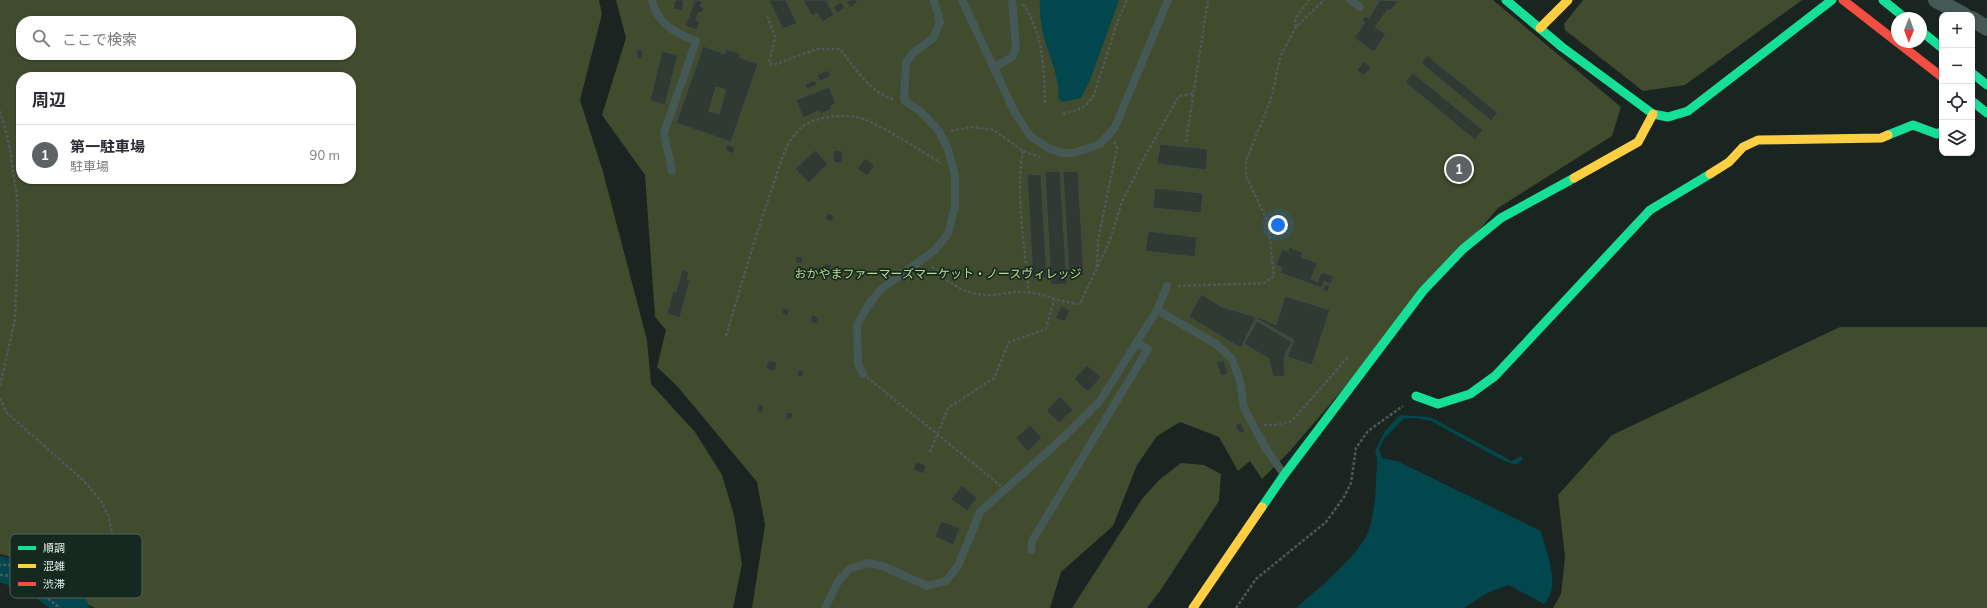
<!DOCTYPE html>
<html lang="ja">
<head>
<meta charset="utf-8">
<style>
	body { margin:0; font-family:Mulish,"Noto Sans JP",sans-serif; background:#f2f2f3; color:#2b2b33 }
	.controls { position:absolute; right:12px; top:12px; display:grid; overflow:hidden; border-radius:8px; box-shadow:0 1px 3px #0004 }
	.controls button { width:36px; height:36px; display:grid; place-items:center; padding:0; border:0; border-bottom:1px solid #e1e1e2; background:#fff; color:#2b2b33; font:20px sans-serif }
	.compass { position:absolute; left:1891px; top:12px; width:36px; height:36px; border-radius:50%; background:#fff; box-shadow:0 1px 3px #0004; rotate:181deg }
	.you { position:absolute; left:1278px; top:225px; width:14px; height:14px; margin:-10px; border:3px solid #fff; border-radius:50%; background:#1a73e8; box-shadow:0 0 0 6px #1a73e833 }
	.badge { display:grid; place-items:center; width:26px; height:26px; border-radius:50%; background:#5d6365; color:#fff; font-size:13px; font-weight:700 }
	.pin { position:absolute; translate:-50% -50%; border:2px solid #fff; box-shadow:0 1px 4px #0006 }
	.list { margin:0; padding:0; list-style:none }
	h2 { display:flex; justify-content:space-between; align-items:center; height:52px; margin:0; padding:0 16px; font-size:17px }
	h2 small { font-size:13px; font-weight:400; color:#7c7c81 }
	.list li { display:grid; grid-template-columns:26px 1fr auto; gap:12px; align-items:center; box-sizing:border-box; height:60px; padding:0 16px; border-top:1px solid #e1e1e2 }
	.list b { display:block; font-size:15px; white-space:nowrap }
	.list p { margin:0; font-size:13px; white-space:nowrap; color:#7c7c81 }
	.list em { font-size:13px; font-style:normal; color:#7c7c81 }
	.icon { flex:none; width:22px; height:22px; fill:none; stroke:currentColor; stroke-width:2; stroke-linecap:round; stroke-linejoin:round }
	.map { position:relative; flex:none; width:1987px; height:608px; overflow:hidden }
	.search { position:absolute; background:#fff; box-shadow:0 1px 3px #0004; left:16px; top:16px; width:340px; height:44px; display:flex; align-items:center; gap:10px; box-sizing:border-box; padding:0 14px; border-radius:16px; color:#7c7c81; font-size:15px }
	.panel { position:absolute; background:#fff; box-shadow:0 1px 3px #0004; left:16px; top:72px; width:340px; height:112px; border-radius:16px }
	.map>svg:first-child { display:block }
	.green { fill:#414b2e; fill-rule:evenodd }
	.water { fill:#02464e }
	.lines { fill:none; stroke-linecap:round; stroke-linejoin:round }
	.river { stroke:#02464e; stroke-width:26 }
	.building { fill:#2f3b32; stroke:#424b46; fill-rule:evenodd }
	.path { stroke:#4c5a58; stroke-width:2.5; stroke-dasharray:3 2; stroke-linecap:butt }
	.lane { stroke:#445856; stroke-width:8 }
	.street { stroke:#445856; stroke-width:16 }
	.fast { stroke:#16e098; stroke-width:9 }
	.slow { stroke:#ffcf43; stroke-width:9 }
	.jam { stroke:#f24e42; stroke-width:9 }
	.path-bridge { stroke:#4c5a58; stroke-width:2.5; stroke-dasharray:3 2; stroke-linecap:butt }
	.labels { text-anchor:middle; stroke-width:3.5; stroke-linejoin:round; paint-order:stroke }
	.park-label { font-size:12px; fill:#c1da87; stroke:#152921 }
	.key { fill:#152921; stroke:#52645d; stroke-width:1 }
	.key-label { font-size:11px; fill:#e1eee8 }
</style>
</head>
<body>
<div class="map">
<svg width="1987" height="608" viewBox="0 0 1987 608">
	<rect width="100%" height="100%" fill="#1a2420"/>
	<!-- green -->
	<path class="green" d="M 0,0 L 599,0 L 602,14 L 580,100 L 603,172 L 647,340 L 651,384 L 695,432 L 722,475 L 734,515 L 742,564 L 733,608 L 95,608 L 58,589 L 8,556 L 0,554 ZM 21,21 L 351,21 L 351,55 L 21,55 ZM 21,77 L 351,77 L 351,179 L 21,179 Z
		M 616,0 L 1493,0 L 1621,107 L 1612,136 L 1498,208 L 1290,451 L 1262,479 L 1250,461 L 1238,471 L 1219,437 L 1180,422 L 1157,436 L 1137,465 L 1113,526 L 1061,572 L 1050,608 L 752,608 L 765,525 L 757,482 L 678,387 L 657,367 L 666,330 L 655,317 L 645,175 L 602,115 L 626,38 Z
		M 1583,0 L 1802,0 L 1685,85 L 1643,91 L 1565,30 L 1564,24 Z
		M 1840,327 L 1987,327 L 1987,608 L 1553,608 L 1561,594 L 1565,557 L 1558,495 L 1612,435 Z
		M 1181,463 L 1204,465 L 1221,474 L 1219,501 L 1160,591 L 1147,608 L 1072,608 L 1142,499 L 1159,480 Z"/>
	<!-- water -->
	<path class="water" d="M 1040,0 L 1119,0 L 1090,80 L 1081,98 L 1062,102 L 1058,98 C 1060,81 1052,63 1047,47 C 1042,32 1039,15 1040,0 Z
		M 1400,415 L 1430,417 L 1512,461 L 1521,456 L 1523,459 L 1515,465 L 1498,458 L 1431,421 L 1415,418 L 1403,419 L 1384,439 L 1379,449 L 1382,458 L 1397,461 L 1541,531 C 1546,552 1562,586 1544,604 L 1509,585 L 1487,593 L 1464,608 L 1296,608 C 1315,592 1360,554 1368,532 C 1373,517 1376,497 1376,481 C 1376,470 1379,461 1375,451 L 1385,431 Z"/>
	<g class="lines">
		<!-- river -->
		<path class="river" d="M 0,569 L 32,579 L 65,603 L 76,608"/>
	</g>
	<!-- building -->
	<path class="building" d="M 675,0 L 684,0 L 682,11 L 673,9 Z
		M 695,0 L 702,1 L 700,6 L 704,8 L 702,13 L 699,12 L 696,20 L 700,21 L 697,30 L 685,26 Z
		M 769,0 L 786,0 L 797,23 L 783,29 Z
		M 803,0 L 826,0 L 834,15 L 822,22 L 817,13 L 812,16 Z
		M 849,0 L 859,0 L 851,8 L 846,2 Z
		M 1375,0 L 1399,1 L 1390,11 L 1388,9 L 1375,27 L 1386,34 L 1374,52 L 1354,38 L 1365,22 L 1361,21 L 1365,16 L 1369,17 L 1379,2 Z
		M 841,2 L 845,8 L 837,13 L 833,7 Z
		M 703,46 L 725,54 L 726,49 L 741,54 L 739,57 L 758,64 L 731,142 L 676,123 ZM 716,87 L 726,90 L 719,114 L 709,111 Z
		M 637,49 L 642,49 L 642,58 L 637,58 Z
		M 662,51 L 678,55 L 665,105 L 650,101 Z
		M 1427,55 L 1498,113 L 1491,121 L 1421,63 Z
		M 1364,61 L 1371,67 L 1364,76 L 1357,70 Z
		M 828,70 L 831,76 L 820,81 L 817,75 Z
		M 1413,73 L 1483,130 L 1475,140 L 1405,82 Z
		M 815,80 L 817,85 L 807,89 L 805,84 Z
		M 829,87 L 836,104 L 831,106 L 832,109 L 820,114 L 819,111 L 803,118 L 796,100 Z
		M 727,144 L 735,148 L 733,154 L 725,150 Z
		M 1160,144 L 1208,149 L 1206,170 L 1157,164 Z
		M 815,150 L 828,164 L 809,183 L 795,169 Z
		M 834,150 L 843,151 L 842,164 L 833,162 Z
		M 865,158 L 875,166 L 867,176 L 857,169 Z
		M 1060,171 L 1067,284 L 1051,285 L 1045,172 Z
		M 1078,171 L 1084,276 L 1069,276 L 1063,172 Z
		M 1041,174 L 1047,278 L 1033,279 L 1027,175 Z
		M 1155,188 L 1203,193 L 1201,213 L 1153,208 Z
		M 828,213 L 834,215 L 832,222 L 825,219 Z
		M 1148,231 L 1197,237 L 1195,257 L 1145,251 Z
		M 1289,247 L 1303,252 L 1301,257 L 1318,263 L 1311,279 L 1318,282 L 1321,272 L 1334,276 L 1331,284 L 1324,281 L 1322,288 L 1280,273 L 1282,268 L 1276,265 L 1282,249 L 1288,251 Z
		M 796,256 L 803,257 L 802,264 L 795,262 Z
		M 825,263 L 832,265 L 830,271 L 823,270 Z
		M 682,270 L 689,272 L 687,279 L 690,279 L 680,318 L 667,314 L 673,291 L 676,292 Z
		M 1325,284 L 1330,286 L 1328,292 L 1322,290 Z
		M 1201,294 L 1222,307 L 1256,317 L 1241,348 L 1189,317 Z
		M 1285,296 L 1330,310 L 1312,365 L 1287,357 L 1294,340 L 1257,319 L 1259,317 L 1276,325 Z
		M 1061,306 L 1070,310 L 1065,322 L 1055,318 Z
		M 783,308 L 790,310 L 788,316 L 782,314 Z
		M 812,315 L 819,317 L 817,324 L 810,322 Z
		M 1257,321 L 1292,342 L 1284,357 L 1285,376 L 1273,377 L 1269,359 L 1244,344 Z
		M 768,360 L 777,362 L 775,371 L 766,369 Z
		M 1224,360 L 1228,374 L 1221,376 L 1216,362 Z
		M 1087,365 L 1101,377 L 1088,392 L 1074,379 Z
		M 798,370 L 804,371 L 803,377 L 797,376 Z
		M 1060,396 L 1073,410 L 1059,423 L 1046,410 Z
		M 759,404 L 764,406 L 762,413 L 757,411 Z
		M 786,412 L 793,413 L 792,419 L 786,419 Z
		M 1240,422 L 1245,431 L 1240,434 L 1235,426 Z
		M 1030,425 L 1042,438 L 1028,452 L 1016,438 Z
		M 916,462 L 926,465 L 924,474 L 913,470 Z
		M 962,485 L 977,498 L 967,511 L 951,499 Z
		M 941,521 L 960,528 L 953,545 L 935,537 Z"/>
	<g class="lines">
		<!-- path -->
		<path class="path" d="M 1023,4 C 1044,34 1044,70 1045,105
			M 767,16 L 775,37 L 769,63 L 773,65 L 817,49 L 840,49 C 854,66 871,95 894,99
			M 1296,27 L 1295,19 L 1309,0
			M 0,111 L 8,139 L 17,197 L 18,244 L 15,319 L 0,387
			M 1063,114 C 1080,110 1084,109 1094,95 L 1118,20 L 1127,0
			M 951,131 L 971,127 L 994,130 L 1023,151 L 1040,157
			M 1186,142 L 1208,0
			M 1023,151 C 1015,190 1025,251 1029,293
			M 932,266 C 946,283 965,294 988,295 C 1000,295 1013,291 1025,292 C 1044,293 1061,303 1080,304 L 1110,240 L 1121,204 L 1146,154 L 1179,96 L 1193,94
			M 1097,267 L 1098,240 L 1117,148 L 1114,142
			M 1178,286 L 1264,283 L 1274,276 L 1268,222 L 1246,176 L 1246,161 L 1271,99 L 1281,55 L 1296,27 L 1324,0
			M 726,336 C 741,286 755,237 772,188 C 779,168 784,143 801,128 C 814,117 839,114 856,117 C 875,120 922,152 941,163
			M 0,398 L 6,412 L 83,480 L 101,501 L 109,517 L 113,538 L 113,555 L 109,566 L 91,585 L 78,589 C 53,576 29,563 0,565
			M 1264,425 L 1276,425 L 1292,421 L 1348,357
			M 930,452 L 948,408 L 994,378 L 1009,342 L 1046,329 L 1054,299
			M 0,575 L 13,576 L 24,580 L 60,608
			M 1236,608 L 1256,579 L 1326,522 L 1344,497 L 1351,483 L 1356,448 L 1368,431 L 1403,406"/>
		<!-- lane -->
		<path class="lane" d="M 652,0 C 656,22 676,34 696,41 L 664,133 L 672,171
			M 962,0 L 1015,113 L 1030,136 L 1050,149 L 1062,153 L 1074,153 L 1100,144 L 1115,127 L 1168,0
			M 1350,0 L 1360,7
			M 995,67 L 1012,57 L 1016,47 L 1012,0
			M 1157,310 L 1216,344 L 1232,359 L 1240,381 L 1244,408 L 1265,447 L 1283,473
			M 863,374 L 858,364 L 857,325 L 869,304 L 881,289 L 934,251 L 948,234 L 955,205 L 955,176 L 948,149 L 939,131 L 921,112 L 904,100 L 906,63 L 913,53 L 933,38 L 940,22 L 934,0
			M 1031,550 L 1032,541 L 1148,349 L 1136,343
			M 825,608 L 838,582 L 849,569 L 868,563 L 883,566 L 927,586 L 946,581 L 958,566 L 980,512 L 1066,435 L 1100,401 L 1157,310 L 1167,286"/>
		<!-- street -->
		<path class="street" d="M 1936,0 L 1964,15
			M 1972,19 L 1987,28"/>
		<!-- fast -->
		<path class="fast" d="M 1506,0 L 1562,47 L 1653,114 L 1668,117 L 1688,111 L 1832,0
			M 1883,0 L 1905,18
			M 1921,31 L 1942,48
			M 1972,73 L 1987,85
			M 1972,101 L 1987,113
			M 1888,135 L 1913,125 L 1937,134 L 1942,131
			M 1416,396 L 1438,404 L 1470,394 L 1495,376 L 1650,210 L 1710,174
			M 1262,507 L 1284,475 L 1423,291 L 1463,249 L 1501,218 L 1574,178"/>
		<!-- slow -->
		<path class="slow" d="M 1540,28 L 1568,0
			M 1710,174 L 1729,162 L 1743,147 L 1758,140 L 1881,138 L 1888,135
			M 1574,178 L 1638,142 L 1653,114
			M 1193,608 L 1262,507"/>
		<!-- jam -->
		<path class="jam" d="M 1843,0 L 1942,77"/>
		<!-- path-bridge -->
		<path class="path-bridge" d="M 863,374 L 1006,490"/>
	</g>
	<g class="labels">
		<!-- park labels -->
		<g class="park-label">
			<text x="938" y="278">おかやまファーマーズマーケット・ノースヴィレッジ</text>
		</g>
	</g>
	<!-- legend -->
	<rect x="10" y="534" width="132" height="64" rx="6" class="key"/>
	<rect x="18" y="546" width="18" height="4" fill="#16e098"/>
	<rect x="18" y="564" width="18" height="4" fill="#ffcf43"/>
	<rect x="18" y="582" width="18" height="4" fill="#f24e42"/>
	<g class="key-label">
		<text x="43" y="552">順調</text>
		<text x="43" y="570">混雑</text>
		<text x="43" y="588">渋滞</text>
	</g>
</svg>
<div class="controls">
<button>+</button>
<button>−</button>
<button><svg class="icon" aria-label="locate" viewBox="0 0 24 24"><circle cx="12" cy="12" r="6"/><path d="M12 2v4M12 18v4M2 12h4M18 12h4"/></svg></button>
<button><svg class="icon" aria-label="layers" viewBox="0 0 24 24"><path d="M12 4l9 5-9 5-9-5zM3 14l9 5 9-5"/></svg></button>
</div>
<svg class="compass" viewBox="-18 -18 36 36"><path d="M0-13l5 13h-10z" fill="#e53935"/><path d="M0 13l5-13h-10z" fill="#7c7c81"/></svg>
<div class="you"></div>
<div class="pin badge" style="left:1459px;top:169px">1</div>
<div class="search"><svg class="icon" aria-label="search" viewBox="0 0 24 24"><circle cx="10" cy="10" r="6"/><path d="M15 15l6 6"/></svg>ここで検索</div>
<section class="panel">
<h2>周辺<small></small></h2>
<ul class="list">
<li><span class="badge">1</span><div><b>第一駐車場</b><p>駐車場</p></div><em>90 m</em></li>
</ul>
</section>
</div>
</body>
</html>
